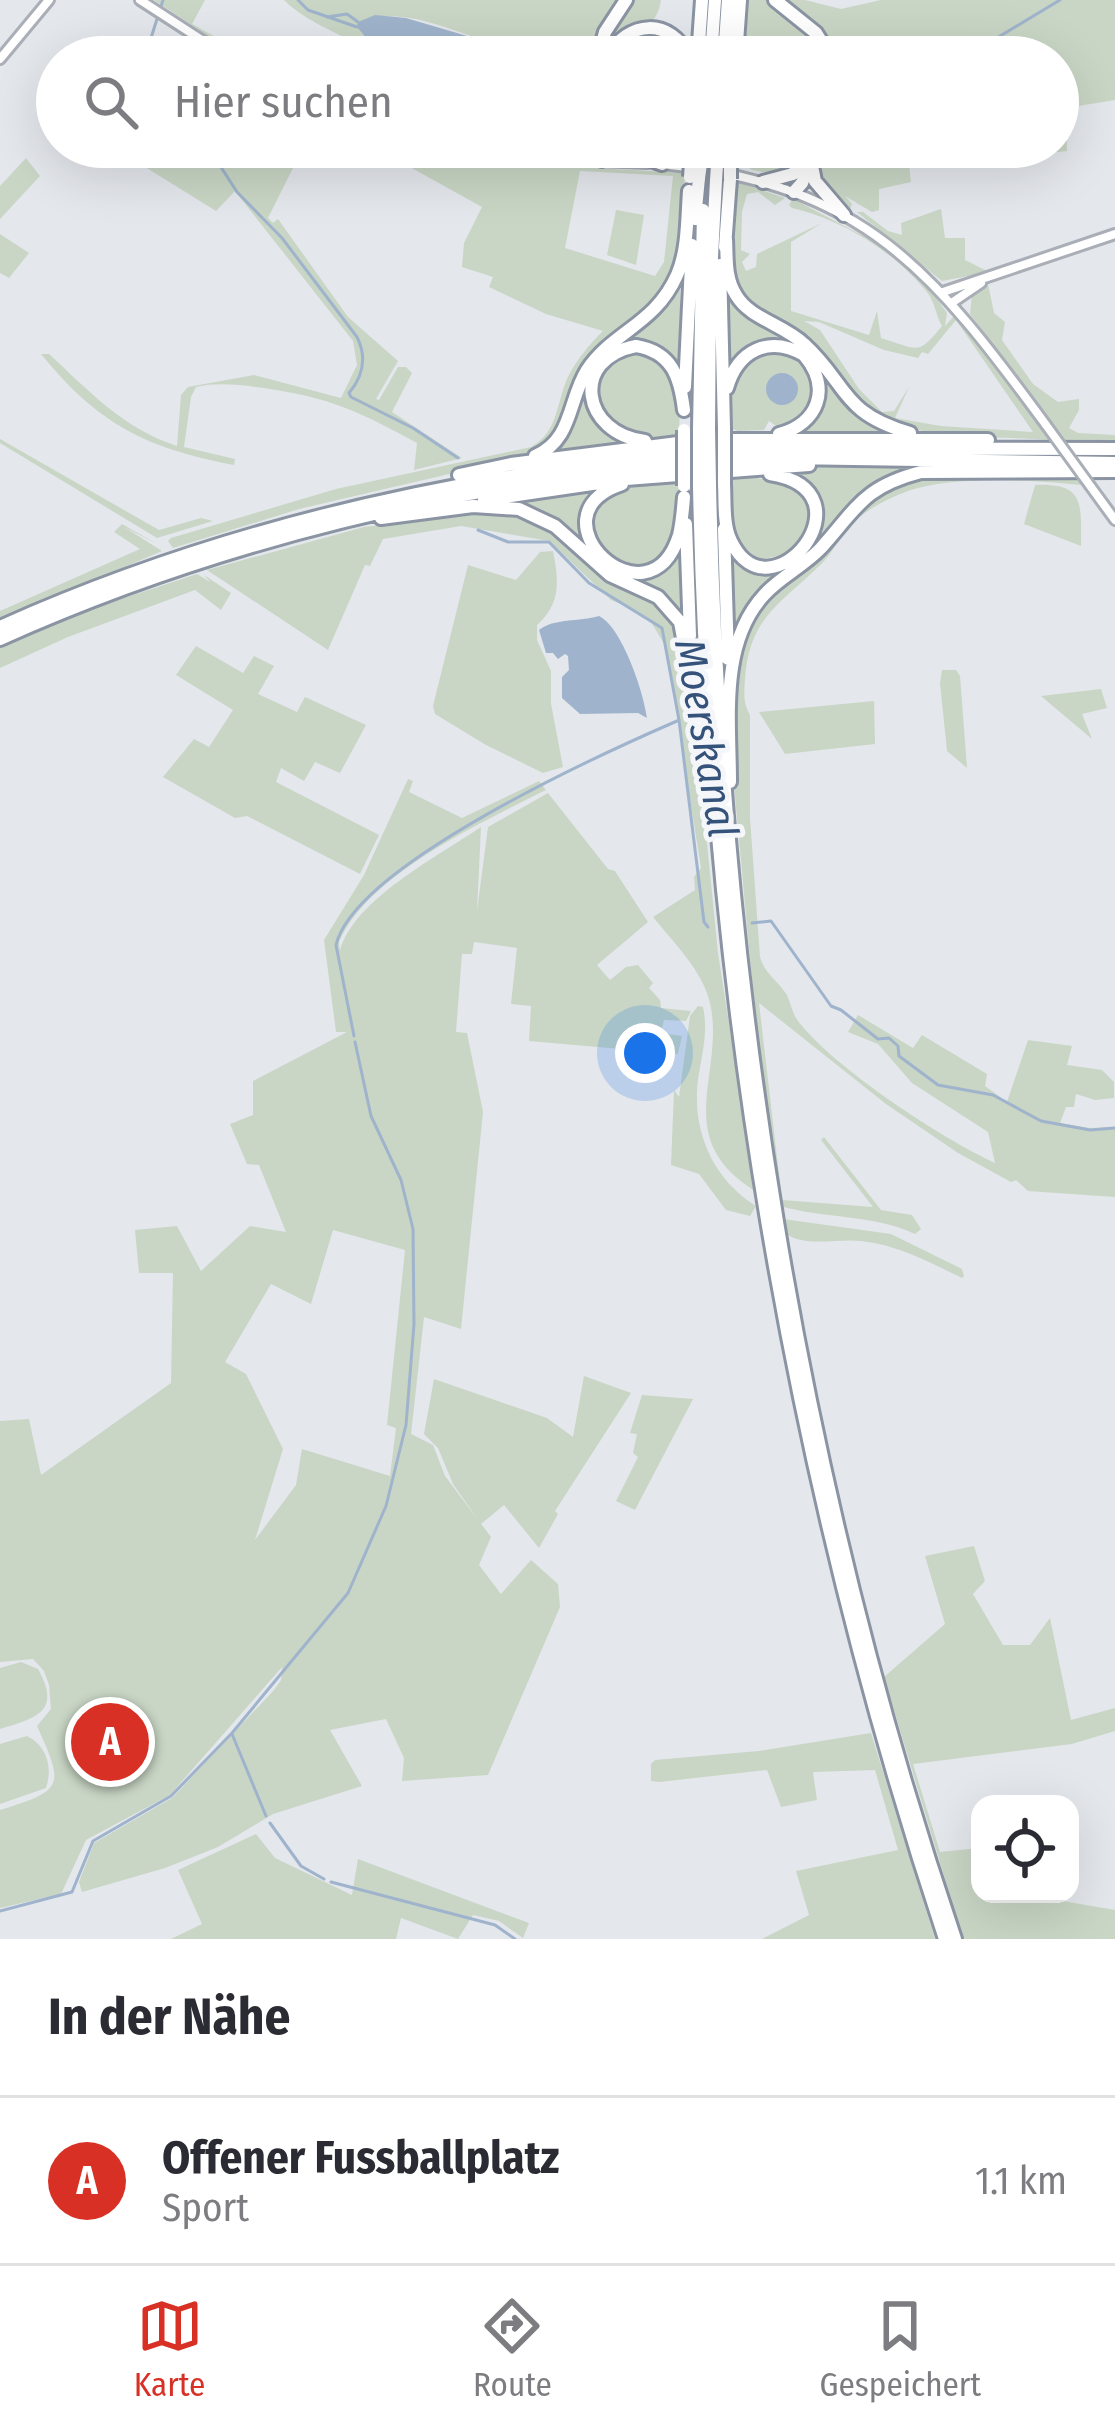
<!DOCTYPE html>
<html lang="de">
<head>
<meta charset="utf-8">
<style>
	body { margin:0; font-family:"Fira Sans Condensed",sans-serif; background:#f2f2f3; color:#2b2b33 }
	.controls { position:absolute; right:36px; bottom:36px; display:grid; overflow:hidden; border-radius:24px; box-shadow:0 12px 48px #0002 }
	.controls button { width:108px; height:108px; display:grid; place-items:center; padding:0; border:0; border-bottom:3px solid #e1e1e2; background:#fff; color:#2b2b33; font:60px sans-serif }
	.you { position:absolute; left:645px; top:1053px; width:42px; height:42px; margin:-30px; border:9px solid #fff; border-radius:50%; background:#1a73e8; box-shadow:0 0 0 18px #1a73e833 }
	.badge { display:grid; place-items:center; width:78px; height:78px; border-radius:50%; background:#d93025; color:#fff; font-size:39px; font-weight:700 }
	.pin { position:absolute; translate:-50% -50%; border:6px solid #fff; box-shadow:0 3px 12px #0006 }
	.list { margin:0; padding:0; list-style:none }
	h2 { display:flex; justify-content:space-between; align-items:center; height:156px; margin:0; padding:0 48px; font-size:51px }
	h2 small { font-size:39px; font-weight:400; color:#7c7c81 }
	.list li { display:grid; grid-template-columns:78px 1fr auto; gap:36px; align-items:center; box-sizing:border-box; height:168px; padding:0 48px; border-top:3px solid #e1e1e2 }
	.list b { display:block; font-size:45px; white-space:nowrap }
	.list p { margin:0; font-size:39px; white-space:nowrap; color:#7c7c81 }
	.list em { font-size:39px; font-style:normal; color:#7c7c81 }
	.icon { flex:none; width:66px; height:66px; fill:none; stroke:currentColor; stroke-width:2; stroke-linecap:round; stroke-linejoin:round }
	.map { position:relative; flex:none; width:1115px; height:1939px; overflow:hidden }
	.search { position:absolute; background:#fff; box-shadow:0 12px 48px #0002; left:36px; right:36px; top:36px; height:132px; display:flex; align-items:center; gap:30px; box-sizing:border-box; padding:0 42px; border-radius:66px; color:#7c7c81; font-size:45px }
	.sheet { height:324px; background:#fff }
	nav { display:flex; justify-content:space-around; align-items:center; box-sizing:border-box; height:168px; border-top:3px solid #e1e1e2; background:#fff; font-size:33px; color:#7c7c81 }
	nav a { display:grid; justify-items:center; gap:6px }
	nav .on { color:#d93025 }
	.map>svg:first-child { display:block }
	.green { fill:#c9d6c5; fill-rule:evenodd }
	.water { fill:#9fb4cc }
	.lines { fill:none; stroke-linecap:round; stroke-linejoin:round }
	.stream { stroke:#9fb4cc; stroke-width:3 }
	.secondary-casing { stroke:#a9aeb7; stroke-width:14 }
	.highway-casing { stroke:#8b94a3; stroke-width:18 }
	.secondary { stroke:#fff; stroke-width:8 }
	.highway { stroke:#fff; stroke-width:12 }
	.secondary-bridge-casing { stroke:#a9aeb7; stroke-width:14; stroke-linecap:butt }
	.highway-bridge-casing { stroke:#8b94a3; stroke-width:18; stroke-linecap:butt }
	.secondary-bridge { stroke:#fff; stroke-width:8 }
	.highway-bridge { stroke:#fff; stroke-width:12 }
	.labels { text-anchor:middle; stroke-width:10; stroke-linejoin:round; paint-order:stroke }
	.water-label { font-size:42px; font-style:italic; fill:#34527a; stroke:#f4f6f9 }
</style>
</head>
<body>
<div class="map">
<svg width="1115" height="1939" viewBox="0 0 1115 1939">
	<rect width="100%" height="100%" fill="#e4e7ec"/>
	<!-- green -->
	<path class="green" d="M 154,0 L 205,0 L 192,24 L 252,57 L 242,57 L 230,50 Z
		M 284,0 L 619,0 L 604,24 L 593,57 C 564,57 535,54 507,47 C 460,36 406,3 358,22 L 369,41 L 403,57 L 363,57 L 364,49 C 337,31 307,23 284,0 Z
		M 628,0 L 661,0 C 657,30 629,41 605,57 L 603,44 Z
		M 744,0 L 772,0 L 814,34 L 829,57 L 817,57 L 799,45 L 740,57 Z
		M 783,0 L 805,0 L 841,9 L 881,0 L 1115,0 L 1115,100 L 1066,108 L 1067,151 L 1024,156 L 1021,147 L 1058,147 L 1058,57 L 838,57 L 820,29 Z
		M 648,31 L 669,37 L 685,57 L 613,57 L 619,46 Z
		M 113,147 L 209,147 L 214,153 L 222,147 L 276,147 L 296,162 L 268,218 L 273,223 L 278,219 L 348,317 L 398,361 L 376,399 L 379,400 L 398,367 L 406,367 L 412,373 L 392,412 L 462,458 L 414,470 L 417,443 C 358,411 331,398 264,388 C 242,385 217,382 196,387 L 191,397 L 184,447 L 235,459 L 234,465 C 146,448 99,425 41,354 L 49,354 C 88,390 124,429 177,446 L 181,395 L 188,387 L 254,375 L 341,398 L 357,365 L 353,341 L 235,191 L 216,211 Z
		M 374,147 L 405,147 L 484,162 L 685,173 L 681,244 L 669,281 L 653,306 L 607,342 L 560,428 L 540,449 L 505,461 L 299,509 L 173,548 L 168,541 L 171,538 L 336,489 L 531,447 C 558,432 556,405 567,379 C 576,360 589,345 603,331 L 546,314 L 489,287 L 493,277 L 462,267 L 464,243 L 482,207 ZM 580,171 L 673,176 L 664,262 L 655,276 L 565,248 Z
		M 735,147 L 806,147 C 792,172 778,178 750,169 L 749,162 L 735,157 Z
		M 821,147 L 907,147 L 911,182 L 879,189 L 879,210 L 872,212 L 845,196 L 852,204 L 850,210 C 828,191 811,178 821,147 Z
		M 26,158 L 40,176 L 0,219 L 0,186 Z
		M 734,181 L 785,198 L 775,205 L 758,192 L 747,194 L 742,212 L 741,250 L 750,254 L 742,262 L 746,271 L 756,267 L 757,254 L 822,223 L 791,242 L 791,311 L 869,335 L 877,311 L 881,338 C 918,349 917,357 942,326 C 936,316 935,302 927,292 C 895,252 841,219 792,208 L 789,205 L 793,199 L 875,242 L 927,285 L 947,313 L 945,326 L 954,316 L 947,305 L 982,347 L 1050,440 C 1003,436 948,440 903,426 C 851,410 781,331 738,293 L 730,266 ZM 956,320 L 1033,432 L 941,426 L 895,418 L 909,387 L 894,411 L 882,412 L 859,389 L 820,330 L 804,321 L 819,322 L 884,350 L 918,358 L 922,352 L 928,354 Z
		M 941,209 L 945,238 L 965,238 L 965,260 L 989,272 L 942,281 L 857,212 L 863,212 L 888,231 L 902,235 L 901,223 Z
		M 616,210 L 644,215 L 636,265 L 607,255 Z
		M 0,234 L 29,253 L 9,278 L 0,273 Z
		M 680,273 L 680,373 C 624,289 534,414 635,443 L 546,454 C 573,430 572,398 590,370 C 617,329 656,328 680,273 Z
		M 988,284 L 994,313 L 1005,322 L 1002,340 L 1033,384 L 1058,402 L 1079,399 L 1079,410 L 1069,428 L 1078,433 L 1115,435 L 1115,442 L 1066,441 L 970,314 L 972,294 Z
		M 729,290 L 802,344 L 834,388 L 900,433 L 795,433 L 811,421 L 817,368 L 775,342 L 728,374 Z
		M 779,350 C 805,359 814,374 813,402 L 799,422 L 779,428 L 769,421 L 764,430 L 738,431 L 729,428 C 729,387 735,359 779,350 Z
		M 637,352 C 678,362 683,399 678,438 C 659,438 638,438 620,429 C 597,417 589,382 610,363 C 617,357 628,355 637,352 Z
		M 0,439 L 159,530 L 201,518 L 213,521 L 157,538 L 0,443 Z
		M 833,464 L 938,465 L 890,479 L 818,548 L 776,579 L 733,648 L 729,544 C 739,556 748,557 764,561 C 805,569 817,548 817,510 L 785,473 Z
		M 1075,474 L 1083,485 C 1033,480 958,475 908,491 C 886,499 861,512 846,530 C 838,540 833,551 825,560 C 786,601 749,614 745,679 C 744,692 743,703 750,715 L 750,818 L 760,957 C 765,974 778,981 787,995 C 791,1004 792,1013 798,1021 C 834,1068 941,1138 995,1163 L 988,1132 L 912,1083 L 878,1044 L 848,1032 L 858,1015 L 913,1048 L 922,1035 L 987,1074 L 985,1086 L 1007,1102 L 1028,1040 L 1072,1046 L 1067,1065 L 1102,1070 L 1114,1082 L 1114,1098 L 1095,1100 L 1076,1094 L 1074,1107 L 1066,1107 L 1060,1123 L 1090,1128 L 1115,1127 L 1115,1197 L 1028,1191 L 1016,1180 L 1011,1182 L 958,1153 L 886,1104 L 759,1003 L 782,1200 L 873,1207 L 821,1140 L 824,1137 L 881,1210 L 912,1215 L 921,1229 L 915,1234 C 872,1214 825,1219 780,1206 C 763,1091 751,976 741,860 C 735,793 724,716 740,650 C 750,608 853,503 894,486 C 942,465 1022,475 1075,474 Z
		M 728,476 C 781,477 844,492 792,554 L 762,559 C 726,545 730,509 728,476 Z
		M 679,479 C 678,498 679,517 672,535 C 645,611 543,526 624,488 C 640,480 661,481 679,479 Z
		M 1035,485 C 1085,483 1081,503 1081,546 L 1024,524 Z
		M 609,486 L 586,523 L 610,568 L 658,567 L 681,535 L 685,626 L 677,612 L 626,582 L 572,537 L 496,503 Z
		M 493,512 L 515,516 L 554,533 L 605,579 L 658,603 L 674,619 L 694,713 L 718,953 L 755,1191 C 669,1138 726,1073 710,1003 C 703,971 673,942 653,917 L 695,890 L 694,877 L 701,868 L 666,647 L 651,622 L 635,610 L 611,600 L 549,541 L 461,526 L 383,539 L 370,566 L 365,565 L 328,650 L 207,570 L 364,527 Z
		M 122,524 L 155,543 L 124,527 L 162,551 L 0,620 L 0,611 L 140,549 L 114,532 Z
		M 553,551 C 559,582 561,603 537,625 L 537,640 L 551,671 L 551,704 L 563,767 L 543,773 L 486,745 L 435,714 L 433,706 L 468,565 L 516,580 L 540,552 Z
		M 197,574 L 210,582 L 204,575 L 231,593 L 221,610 L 195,590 L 68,637 L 0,668 L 0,647 L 73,615 Z
		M 196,646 L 243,673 L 254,656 L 274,666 L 258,694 L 297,712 L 305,697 L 366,725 L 340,773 L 315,762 L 304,781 L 281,768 L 276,782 L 379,835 L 360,874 L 247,816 L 235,818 L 163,777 L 194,739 L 209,747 L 233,710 L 176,675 Z
		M 942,670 L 956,670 L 960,676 L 967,768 L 947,751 L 940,683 Z
		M 1101,689 L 1107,708 L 1082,714 L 1092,739 L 1041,696 Z
		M 874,701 L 875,744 L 785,754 L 759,712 Z
		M 408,779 L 413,781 L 409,792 L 462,818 L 539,781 L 546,790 C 482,822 368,874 339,942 L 340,951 C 353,900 437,857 481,827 L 477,911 L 488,827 L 548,793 L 608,869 L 615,871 L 648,922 L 597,965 L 610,980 L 626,967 L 638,965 L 653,983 L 649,988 L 660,1000 L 661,1008 L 691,1011 L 686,1021 L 664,1020 L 661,1033 L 682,1036 L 678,1054 L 529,1041 L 531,1006 L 511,1004 L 517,948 L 474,942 L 472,954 L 462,954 L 456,1032 L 467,1033 L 483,1112 L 461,1329 L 424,1317 L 411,1434 L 433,1445 L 445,1476 L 491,1537 L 479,1565 L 501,1594 L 531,1560 L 558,1584 L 560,1607 L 488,1775 L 402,1781 L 404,1758 L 386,1719 L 330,1730 L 362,1786 L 273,1814 L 218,1847 L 165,1868 L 82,1892 L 79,1882 L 94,1843 L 172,1798 L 274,1690 L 281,1680 L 282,1667 L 170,1795 L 86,1840 L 61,1894 L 0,1908 L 0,1810 C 65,1790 64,1786 37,1726 L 51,1709 L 49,1685 L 44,1671 L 33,1659 L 0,1662 L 0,1421 L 29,1419 L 41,1475 L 171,1383 L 173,1273 L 139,1273 L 135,1230 L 177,1226 L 201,1271 L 250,1226 L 286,1232 L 259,1165 L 247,1164 L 230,1124 L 253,1115 L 253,1081 L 347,1032 L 336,1032 L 324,940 L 364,875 ZM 333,1230 L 405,1250 L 387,1425 L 396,1428 L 390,1476 L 302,1449 L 296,1485 L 255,1540 L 283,1449 L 246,1374 L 225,1362 L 271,1284 L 311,1304 Z
		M 698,1006 L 703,1007 C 708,1030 703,1050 699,1073 C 690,1126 710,1177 756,1206 L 750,1216 L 726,1210 L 699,1174 L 671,1165 L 674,1090 L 679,1097 L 690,1016 Z
		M 783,1219 L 891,1234 L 962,1269 L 964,1276 L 962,1278 C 929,1262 898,1245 861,1241 C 838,1238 804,1248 785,1233 Z
		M 584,1376 L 631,1393 L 555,1511 L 558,1514 L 539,1548 L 504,1505 L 481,1524 L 453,1484 L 438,1448 L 424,1434 L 434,1379 L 547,1418 L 573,1437 Z
		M 642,1395 L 693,1399 L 635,1510 L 616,1501 L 638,1457 L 633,1453 L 637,1434 L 630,1433 Z
		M 974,1546 L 985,1581 L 973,1594 L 1003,1645 L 1030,1645 L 1050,1618 L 1071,1720 L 1115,1708 L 1115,1731 L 1072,1744 L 913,1764 L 940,1852 L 980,1848 L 980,1894 L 1050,1894 L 1051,1899 L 1115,1910 L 1115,1939 L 963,1939 L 884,1677 L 945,1624 L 925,1556 Z
		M 21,1662 L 38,1669 C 62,1712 36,1718 0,1729 L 0,1668 Z
		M 871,1733 L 935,1939 L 762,1939 L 809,1915 L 796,1871 L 898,1850 L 875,1770 L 813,1772 L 817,1800 L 781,1807 L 767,1770 L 659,1782 L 651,1781 L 651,1764 L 655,1760 L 759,1751 Z
		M 27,1736 C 47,1746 53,1767 46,1788 L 0,1804 L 0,1744 Z
		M 256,1834 L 275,1858 L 352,1895 L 358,1859 L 529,1923 L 523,1938 L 499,1921 L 473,1915 L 458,1939 L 401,1918 L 396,1939 L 171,1939 L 202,1924 L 178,1870 Z"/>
	<!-- water -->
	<path class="water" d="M 375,15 L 406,18 L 501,46 L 565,57 L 403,57 L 369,41 L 357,27 L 358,22 Z
		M766 389a16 16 0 1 1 32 0a16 16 0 1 1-32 0Z
		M 599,616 C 622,627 644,693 647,718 L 638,713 L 580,714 L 562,698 L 562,677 L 569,670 L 568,656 L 565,654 L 558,659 L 553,653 L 546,653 L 539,630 C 554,618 579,622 599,616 Z"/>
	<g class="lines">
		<!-- stream -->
		<path class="stream" d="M 298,0 L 308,10 L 357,27
			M 327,17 L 347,14 L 358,22
			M 153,57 L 151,38 L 163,0
			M 965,57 L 1060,0
			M 208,147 L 237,192 L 282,238 L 357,337 C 367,357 364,375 349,393 L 351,397 L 413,428 L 458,458
			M 478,530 L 508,542 L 549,542 L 589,583 L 662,628 L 679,720 L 704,922 L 708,927
			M 752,923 L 771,921 L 831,1006 L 841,1010 L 878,1039 L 889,1038 L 898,1046 L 899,1056 L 938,1085 L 993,1095 L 1041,1121 L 1090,1130 L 1115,1128
			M 354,1036 L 336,945 C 355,865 601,754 677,721
			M 232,1734 L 266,1816
			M 270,1823 L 301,1866 L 324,1879
			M 331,1882 L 495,1925 L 515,1939
			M 0,1911 L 72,1892 L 93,1841 L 171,1796 L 232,1733 L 348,1593 L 386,1506 L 406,1425 L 414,1324 L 413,1229 L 401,1180 L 371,1116 L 355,1042"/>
		<!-- secondary casing -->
		<g class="secondary-casing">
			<path id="secondary" d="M 140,0 L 228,57
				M 0,59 L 49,0
				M 432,147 L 499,157 L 647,163
				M 662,164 C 864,184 933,271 1046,425
				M 943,292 L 1115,234
				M 953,302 L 981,283
				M 1091,487 L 1115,520"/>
		</g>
		<!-- highway casing -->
		<g class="highway-casing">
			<path id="highway" d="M 775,0 L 816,33 L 831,57
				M 598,57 L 605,32 L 626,0
				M 608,57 C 627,20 671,17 689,57
				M 698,57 L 702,0
				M 711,57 L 715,0
				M 724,57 L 728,0
				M 736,57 L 740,0
				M 756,57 C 775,43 796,41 814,57
				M 598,147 L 602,160
				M 617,147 L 662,164
				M 565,159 L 586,147
				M 811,161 L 815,181 L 844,215
				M 730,166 L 731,147
				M 763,182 L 793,174 L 809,151
				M 794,192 L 802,183 L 817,147
				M 695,219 L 699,178
				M 726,239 C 727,258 725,278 736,295 C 750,319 783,324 804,344 C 848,384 840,413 910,433
				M 725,247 L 730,179
				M 720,265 L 724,428
				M 685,387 L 692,245
				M 727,388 C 738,350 769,335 804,355 C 832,388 818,424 779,434
				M 699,429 L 703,210
				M 709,429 L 710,295 L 716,180
				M 714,440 L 988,440
				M 645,441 C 582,434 569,359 636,346 C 672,352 680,377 684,410
				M 714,451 L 787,448 L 1115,449
				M 535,456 C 573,440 568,400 587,370 C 613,331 655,325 677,275 C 688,250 687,218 689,191
				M 714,462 L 788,458 L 1115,463
				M 459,475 L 511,464 L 694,441
				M 622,484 C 526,516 649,632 679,535 C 682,523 683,509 684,497
				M 724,484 C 725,502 723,525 731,541 C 770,623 877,491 770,474
				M 710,485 C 720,978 797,1472 955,1939
				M 699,486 C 709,979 789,1470 945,1939
				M 484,500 L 626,479 L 809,465
				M 381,518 L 473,506 L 519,509 L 555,526 L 610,575 L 658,597 L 680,622 L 704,751
				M 686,524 L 690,636
				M 724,529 L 728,659
				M 0,627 C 221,528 453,475 694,453
				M 0,639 C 221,540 453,485 693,463
				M 730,782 C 730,720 719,644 764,595 C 780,577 804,566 821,548 C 857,508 863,487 921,472 L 1115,471"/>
		</g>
		<!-- secondary -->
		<use href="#secondary" class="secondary"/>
		<!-- highway -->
		<use href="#highway" class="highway"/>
		<!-- secondary-bridge casing -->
		<g class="secondary-bridge-casing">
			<path id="secondary-bridge" d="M 1046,425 L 1091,487"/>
		</g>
		<!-- highway-bridge casing -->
		<g class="highway-bridge-casing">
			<path id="highway-bridge" d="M 690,177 L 692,148
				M 699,178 L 703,150
				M 730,179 L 730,166
				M 716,180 L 718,151
				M 724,428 L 724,484
				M 699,429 L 699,486
				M 709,429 L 710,485
				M 684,430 L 684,486"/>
		</g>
		<!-- secondary-bridge -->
		<use href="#secondary-bridge" class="secondary-bridge"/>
		<!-- highway-bridge -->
		<use href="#highway-bridge" class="highway-bridge"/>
	</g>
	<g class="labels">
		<!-- water labels -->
		<g class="water-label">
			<text transform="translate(707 738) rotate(80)" y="15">Moerskanal</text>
		</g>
	</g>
</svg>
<div class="controls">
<button><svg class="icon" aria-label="locate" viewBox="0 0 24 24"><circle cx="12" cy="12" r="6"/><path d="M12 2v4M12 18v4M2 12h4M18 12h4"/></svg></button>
</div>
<div class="you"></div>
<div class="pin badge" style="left:110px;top:1742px">A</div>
<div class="search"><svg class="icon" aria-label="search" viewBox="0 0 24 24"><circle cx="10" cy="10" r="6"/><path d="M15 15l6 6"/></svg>Hier suchen</div>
</div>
<section class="sheet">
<h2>In der Nähe<small></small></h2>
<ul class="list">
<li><span class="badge">A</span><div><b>Offener Fussballplatz</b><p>Sport</p></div><em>1.1 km</em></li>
</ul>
</section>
<nav>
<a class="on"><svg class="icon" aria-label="map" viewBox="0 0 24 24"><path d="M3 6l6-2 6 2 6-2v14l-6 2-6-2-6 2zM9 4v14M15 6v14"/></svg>Karte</a>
<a><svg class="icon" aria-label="directions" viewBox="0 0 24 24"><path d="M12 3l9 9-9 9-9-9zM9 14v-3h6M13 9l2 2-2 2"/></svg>Route</a>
<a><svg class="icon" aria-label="saved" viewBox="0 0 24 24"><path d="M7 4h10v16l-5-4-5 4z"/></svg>Gespeichert</a>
</nav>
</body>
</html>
